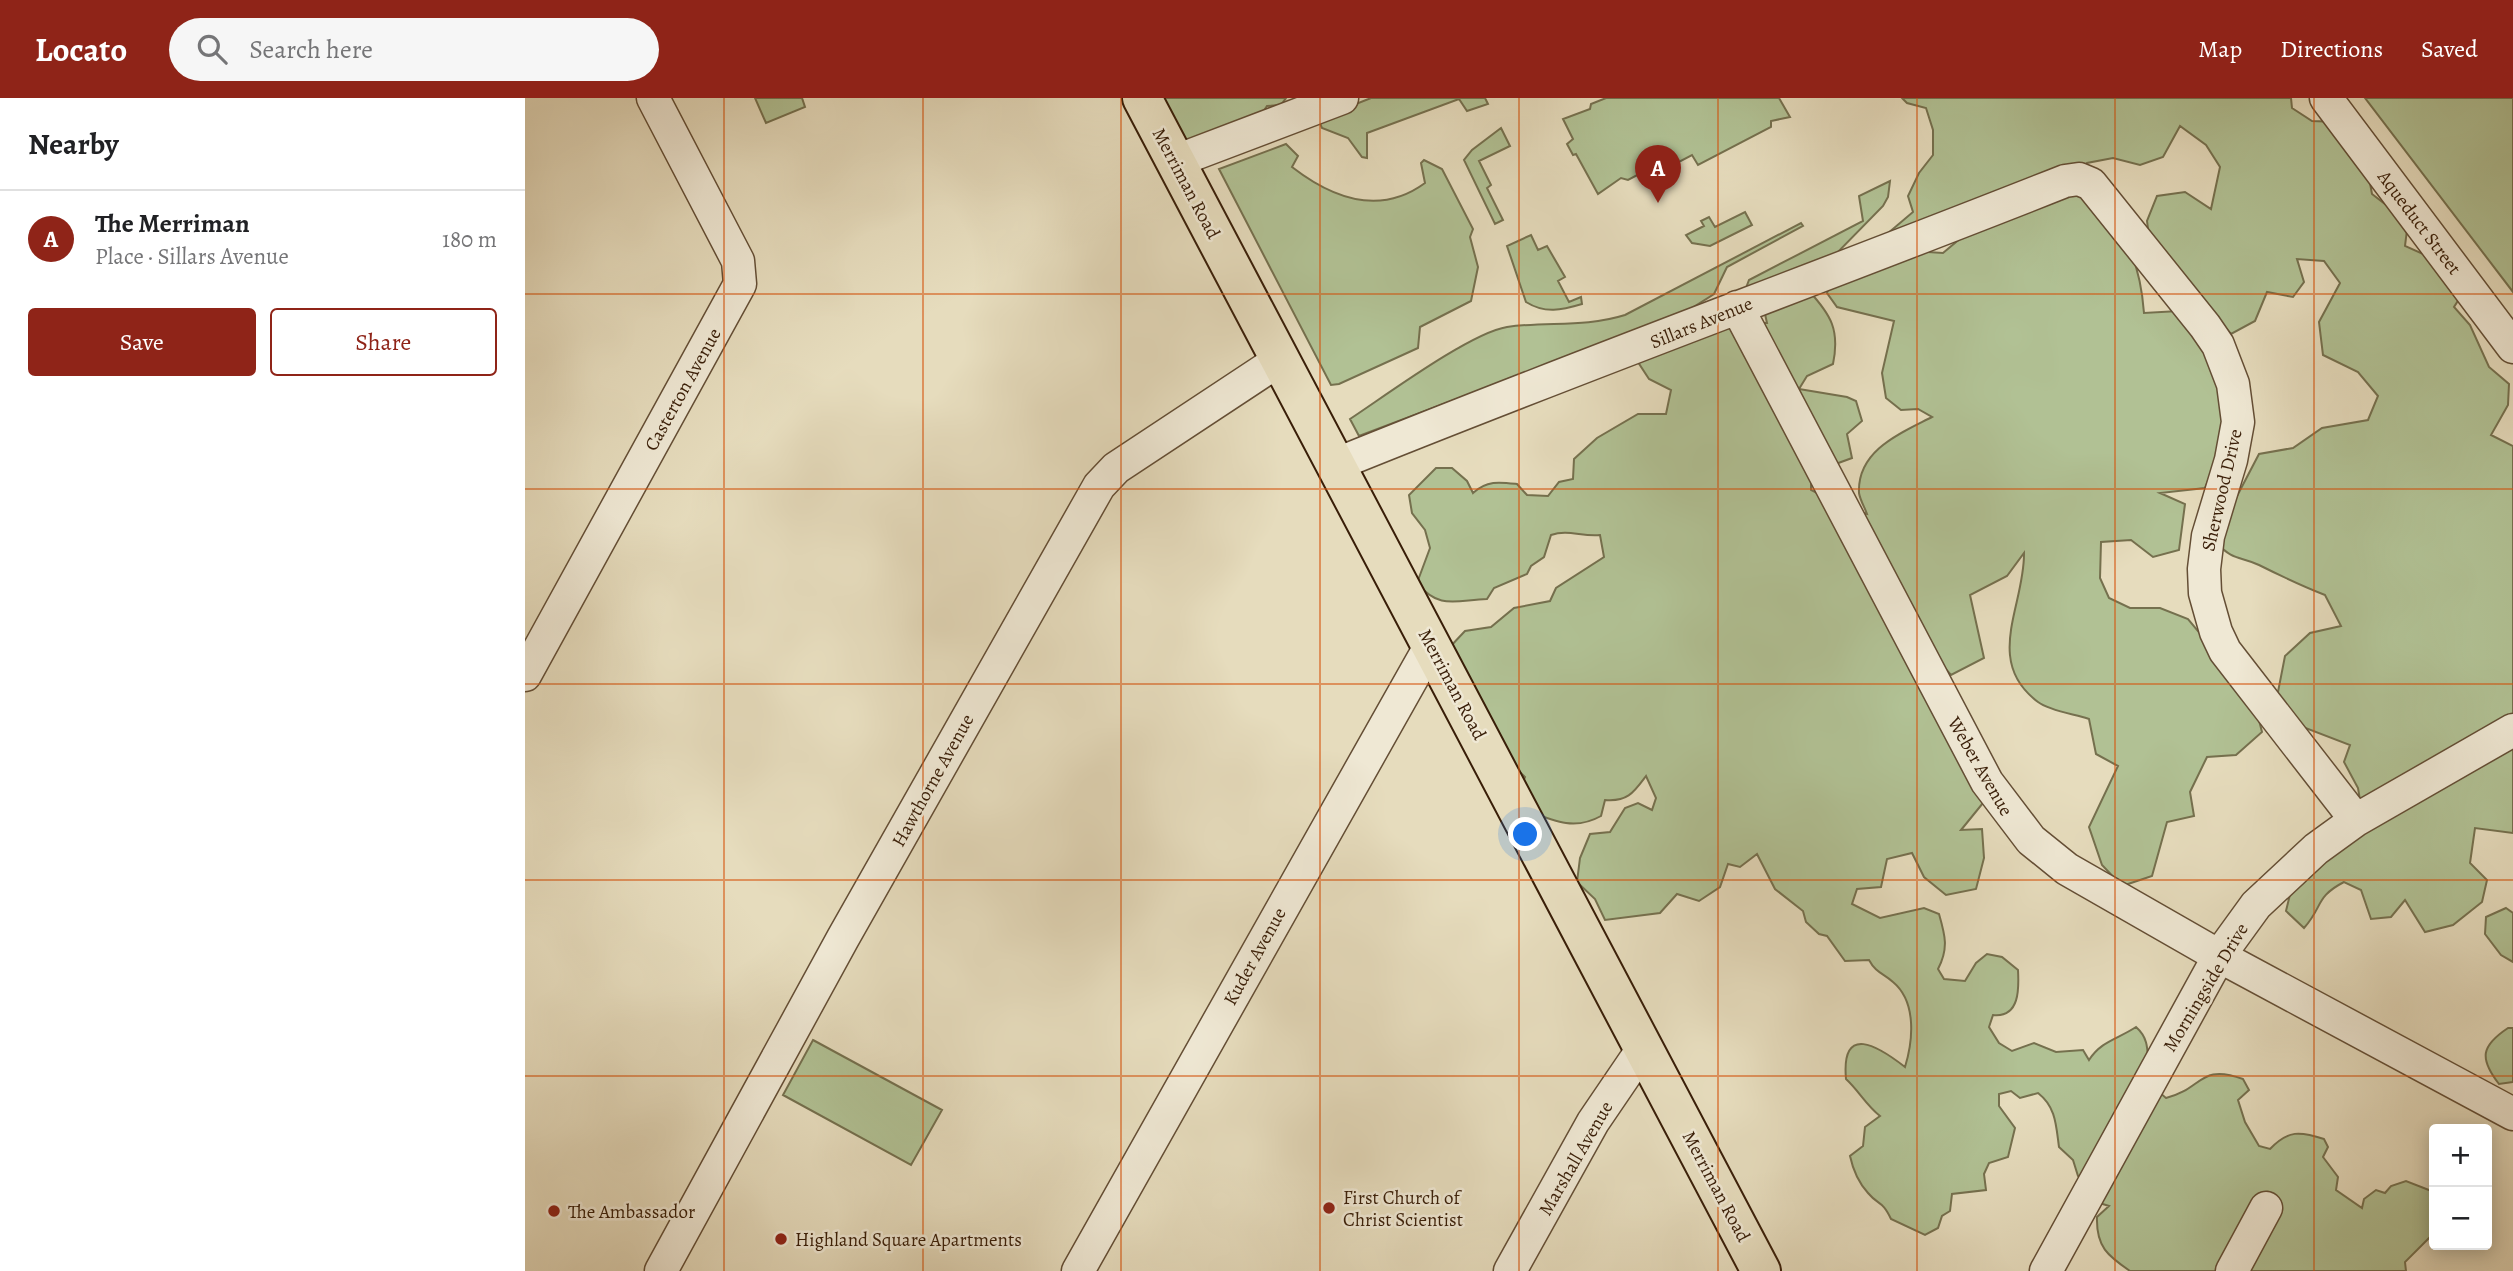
<!DOCTYPE html>
<html lang="en">
<head>
<meta charset="utf-8">
<style>
	body { margin:0; font-family:Alegreya,serif; background:#f6f6f6; color:#202124 }
	.controls { position:absolute; right:21px; bottom:21px; display:grid; overflow:hidden; border-radius:7px; box-shadow:0 4px 18px #0003 }
	.controls button { width:63px; height:63px; display:grid; place-items:center; padding:0; border:0; border-bottom:2px solid #e0e0e0; background:#fff; color:#202124; font:35px sans-serif }
	.you { position:absolute; left:1001px; top:737px; width:24px; height:24px; margin:-18px; border:5px solid #fff; border-radius:50%; background:#1a73e8; box-shadow:0 0 0 10px #1a73e833 }
	.badge { display:grid; place-items:center; width:46px; height:46px; border-radius:50%; background:#8f2418; color:#fff; font-size:23px; font-weight:700 }
	.pin { position:absolute; translate:-50% -58px; filter:drop-shadow(0 2px 4px #0008) }
	.pin::after { content:''; position:absolute; top:37px; width:24px; height:21px; background:inherit; clip-path:polygon(0 0,100% 0,50% 100%) }
	.list { margin:0; padding:0; list-style:none }
	h2 { display:flex; justify-content:space-between; align-items:center; height:91px; margin:0; padding:0 28px; font-size:30px }
	h2 small { font-size:23px; font-weight:400; color:#757577 }
	.list li { display:grid; grid-template-columns:46px 1fr auto; gap:21px; align-items:center; box-sizing:border-box; height:98px; padding:0 28px; border-top:2px solid #e0e0e0 }
	.list b { display:block; font-size:26px; white-space:nowrap }
	.list p { margin:0; font-size:23px; white-space:nowrap; color:#757577 }
	.list em { font-size:23px; font-style:normal; color:#757577 }
	.actions { display:flex; gap:14px; padding:21px 28px }
	.actions a { flex:1; padding:16px 0; border:2px solid #8f2418; border-radius:7px; text-align:center; font-size:24px; color:#8f2418 }
	.actions .main { background:#8f2418; color:#fff }
	.icon { flex:none; width:38px; height:38px; fill:none; stroke:currentColor; stroke-width:2; stroke-linecap:round; stroke-linejoin:round }
	.map { position:relative; flex:none; width:1988px; height:1173px; overflow:hidden }
	header { display:flex; align-items:center; gap:42px; box-sizing:border-box; height:98px; padding:0 35px; background:#8f2418; color:#fff }
	header strong { font-size:33px }
	nav { display:flex; gap:38px; margin-inline-start:auto; font-size:24px }
	.search { width:490px; height:63px; background:#f6f6f6; display:flex; align-items:center; gap:18px; box-sizing:border-box; padding:0 24px; border-radius:38px; color:#757577; font-size:26px }
	main { display:flex }
	aside { flex:1; background:#fff }
	.map>svg:first-child { display:block }
	.green { fill:#b1c194; stroke:#75704e; stroke-width:2 }
	.lines { fill:none; stroke-linecap:round; stroke-linejoin:round }
	.minor-casing { stroke:#644e35; stroke-width:35 }
	.major-casing { stroke:#391e08; stroke-width:42 }
	.minor { stroke:#efe8d4; stroke-width:32 }
	.major { stroke:#e6dcbd; stroke-width:38 }
	.grid { fill:none; stroke:#d6530c; stroke-width:2; stroke-opacity:0.55 }
	.poi-dot { fill:#8f2418; stroke:#efe8d4; stroke-width:2.5 }
	.labels { text-anchor:middle; stroke-width:5; stroke-linejoin:round; paint-order:stroke }
	.street-label { font-size:19px; fill:#391e08; stroke:#efe8d4 }
	.poi-label { font-size:19px; fill:#391e08; stroke:#efe8d4; text-anchor:start }
</style>
</head>
<body>
<header>
<strong>Locato</strong>
<div class="search"><svg class="icon" aria-label="search" viewBox="0 0 24 24"><circle cx="10" cy="10" r="6"/><path d="M15 15l6 6"/></svg>Search here</div>
<nav><a>Map</a><a>Directions</a><a>Saved</a></nav>
</header>
<main>
<aside>
<h2>Nearby<small></small></h2>
<ul class="list">
<li><span class="badge">A</span><div><b>The Merriman</b><p>Place · Sillars Avenue</p></div><em>180 m</em></li>
</ul>
<div class="actions"><a class="main">Save</a><a>Share</a></div>
</aside>
<div class="map">
<svg width="1988" height="1173" viewBox="0 0 1988 1173">
	<rect width="100%" height="100%" fill="#e6dcbd"/>
	<filter id="stains"><feTurbulence type="fractalNoise" baseFrequency=".00286" numOctaves="4"/><feColorMatrix values="0 0 0 0 .2 0 0 0 0 .09 0 0 0 0 .02 0 0 0 .5 -.17"/></filter>
	<radialGradient id="worn" r=".72"><stop offset=".6" stop-color="#630" stop-opacity="0"/><stop offset="1" stop-color="#630" stop-opacity=".3"/></radialGradient>
	<!-- green -->
	<path class="green" d="M 230,0 L 277,0 L 280,9 L 241,25 Z
		M 628,0 L 761,0 L 756,7 L 742,8 L 729,28 L 669,46 L 655,42 Z
		M 846,0 L 960,0 L 963,6 L 942,13 L 934,1 L 842,35 L 842,60 L 837,59 L 823,40 L 797,30 L 793,21 Z
		M 1081,0 L 1254,0 L 1265,19 L 1246,23 L 1246,29 L 1173,67 L 1167,57 L 1123,80 L 1120,73 L 1103,82 L 1096,80 L 1073,96 L 1051,56 L 1048,57 L 1042,46 L 1048,41 L 1038,21 L 1065,11 L 1066,6 Z
		M 1377,0 L 1766,0 L 1767,10 L 1787,23 L 1813,24 L 1842,69 L 1847,96 L 1883,124 L 1880,148 L 1907,160 L 1936,198 L 1929,209 L 1945,227 L 1964,269 L 1984,286 L 1983,307 L 1966,337 L 1988,348 L 1988,735 L 1950,730 L 1945,765 L 1962,782 L 1957,804 L 1928,827 L 1900,834 L 1880,802 L 1866,819 L 1846,821 L 1836,792 L 1819,784 C 1790,799 1798,809 1779,830 L 1761,813 L 1768,784 L 1839,726 L 1833,690 L 1819,664 L 1825,647 L 1770,626 L 1752,599 L 1760,558 L 1785,535 L 1816,528 L 1800,497 C 1777,488 1756,478 1734,467 C 1715,458 1708,463 1692,445 L 1699,423 L 1734,356 L 1768,350 L 1797,330 L 1843,322 L 1853,298 L 1833,274 L 1798,257 L 1794,224 L 1815,185 L 1799,163 L 1772,161 L 1779,184 L 1768,199 L 1742,194 L 1730,223 L 1706,236 L 1625,146 L 1622,123 L 1632,98 L 1660,94 L 1686,111 L 1695,69 L 1681,47 L 1655,28 L 1638,59 L 1615,67 L 1588,60 L 1562,65 L 1549,84 C 1594,129 1614,148 1619,215 L 1654,213 L 1713,273 L 1690,367 L 1680,390 L 1635,395 L 1660,406 L 1654,452 L 1628,459 L 1606,442 L 1576,444 L 1575,480 L 1584,500 L 1605,510 L 1635,510 L 1663,521 L 1728,599 L 1737,634 L 1711,657 L 1682,659 L 1665,694 L 1669,718 L 1642,724 L 1627,778 L 1597,788 L 1577,767 L 1564,729 L 1593,668 L 1571,656 L 1564,621 C 1549,616 1525,613 1513,604 C 1458,563 1500,507 1499,455 L 1482,478 L 1445,497 L 1459,560 L 1426,577 L 1396,543 L 1458,705 L 1436,732 L 1457,731 L 1459,760 L 1451,791 L 1421,797 L 1399,779 L 1387,755 L 1362,761 L 1356,789 L 1332,791 L 1327,806 L 1355,820 L 1399,810 L 1414,816 C 1420,837 1424,850 1413,871 L 1419,881 L 1440,883 L 1451,865 L 1462,856 L 1477,859 L 1493,872 C 1494,890 1495,920 1468,917 L 1464,929 L 1474,945 L 1487,953 L 1509,945 L 1531,954 L 1558,952 L 1564,962 C 1576,943 1593,941 1611,929 C 1635,950 1609,975 1641,1000 C 1678,991 1674,965 1718,981 L 1724,992 L 1713,1002 L 1720,1024 L 1734,1048 L 1745,1051 C 1763,1032 1775,1033 1799,1041 L 1803,1049 L 1798,1059 L 1813,1079 L 1811,1092 L 1837,1110 L 1839,1101 L 1851,1092 L 1860,1095 L 1866,1088 L 1881,1083 L 1909,1094 L 1909,1135 L 1880,1164 L 1881,1173 L 1605,1173 C 1583,1158 1571,1149 1572,1119 L 1584,1108 L 1568,1103 L 1564,1081 L 1553,1078 L 1548,1062 L 1534,1049 C 1531,1027 1531,1009 1513,995 L 1495,1000 L 1486,993 L 1474,996 L 1474,1008 L 1490,1030 L 1483,1059 L 1464,1065 L 1459,1076 L 1461,1092 L 1427,1096 L 1425,1113 L 1417,1118 L 1413,1130 L 1400,1137 L 1366,1121 C 1357,1102 1354,1108 1343,1095 C 1333,1084 1328,1072 1325,1058 L 1338,1048 L 1340,1029 L 1355,1018 C 1341,1007 1334,993 1321,981 C 1316,925 1353,948 1380,969 C 1388,943 1392,904 1368,884 C 1358,875 1351,875 1344,862 L 1320,863 L 1302,838 L 1294,836 L 1281,824 L 1278,813 L 1250,791 L 1232,756 L 1215,769 L 1203,766 L 1195,789 L 1174,803 L 1152,796 L 1135,815 L 1080,822 L 1070,801 L 1052,784 L 1055,760 L 1065,736 L 1085,734 L 1100,710 L 1113,705 L 1127,712 L 1131,700 L 1121,678 C 1109,694 1103,704 1080,702 L 1076,718 C 1051,732 1031,724 1006,714 L 996,689 L 1000,679 L 981,661 L 923,551 L 940,533 L 966,529 L 989,510 L 1025,503 L 1031,490 L 1079,459 L 1075,437 C 1057,439 1043,431 1026,437 L 1019,459 L 1006,468 L 1002,476 L 969,490 L 962,501 C 931,502 914,512 892,485 L 905,450 L 900,432 L 887,415 L 884,397 L 911,370 L 927,370 L 942,383 L 948,395 C 962,382 975,384 992,386 L 1002,397 L 1023,398 L 1034,384 L 1048,381 L 1049,361 L 1072,340 L 1113,316 L 1141,316 L 1146,292 L 1124,281 L 1111,261 L 1180,224 L 1242,225 L 1240,216 L 1284,193 C 1306,217 1315,232 1308,266 L 1282,278 L 1274,291 L 1322,299 L 1331,303 L 1337,323 L 1322,336 L 1327,360 L 1286,375 L 1286,392 L 1326,413 L 1342,416 C 1340,410 1335,402 1334,395 C 1332,352 1376,335 1407,319 L 1393,311 L 1376,312 L 1361,300 L 1357,275 L 1369,223 L 1312,209 L 1302,195 L 1310,172 L 1387,153 L 1418,155 L 1437,139 C 1402,116 1399,121 1362,136 L 1388,114 L 1383,98 L 1394,75 L 1408,57 L 1408,32 L 1401,10 L 1382,5 Z
		M 1840,0 L 1988,0 L 1988,194 Z
		M 976,30 L 985,48 L 954,63 L 966,87 L 962,90 L 978,122 L 970,126 L 939,62 L 947,52 Z
		M 761,46 L 773,58 L 767,69 C 807,100 855,118 900,85 L 896,65 L 899,62 L 917,71 L 948,131 L 945,139 L 953,169 L 946,203 L 895,229 L 893,250 L 814,286 L 806,287 L 694,71 Z
		M 1365,83 L 1363,99 L 1358,108 L 1311,156 L 1221,190 L 1224,182 L 1338,123 L 1334,98 Z
		M 1220,114 L 1227,127 L 1185,148 L 1167,145 L 1161,137 L 1179,128 L 1176,123 L 1184,119 L 1190,129 Z
		M 1276,125 L 1278,128 L 1202,169 L 1189,196 L 1159,215 L 834,338 L 825,321 C 860,298 945,235 982,229 C 1024,223 1058,230 1100,217 Z
		M 1006,137 L 1013,152 L 1022,148 L 1040,179 L 1033,183 L 1044,204 L 1056,199 L 1057,206 C 1037,212 1020,216 1001,204 L 982,148 Z
		M 1981,810 L 1988,815 L 1988,864 L 1976,857 L 1960,836 L 1961,819 Z
		M 1983,930 L 1988,930 L 1988,984 L 1974,986 C 1954,960 1956,948 1983,930 Z
		M 288,942 L 417,1012 L 386,1067 L 258,997 Z"/>
	<g class="lines">
		<!-- minor casing -->
		<g class="minor-casing">
			<path id="minor" d="M 1801,0 L 1988,249
				M 651,63 L 817,0
				M 1212,209 L 1462,684 L 1506,742 L 1542,771 L 1694,858 L 1988,1016
				M 812,366 C 1053,268 1298,179 1540,83 L 1554,81 L 1566,86 L 1680,228 L 1693,247 L 1708,286 L 1713,324 L 1706,362 L 1683,438 L 1679,471 L 1680,495 L 1691,534 L 1700,553 L 1831,722
				M 0,577 L 215,186 L 213,163 L 128,0
				M 136,1173 L 318,840 L 574,388 L 591,370 L 756,261
				M 553,1173 L 907,545
				M 985,1173 L 1068,1024 L 1119,949
				M 1521,1173 L 1694,858 L 1731,807 L 1791,751 L 1831,722 L 1988,632
				M 1707,1173 L 1741,1110"/>
		</g>
		<!-- major casing -->
		<g class="major-casing">
			<path id="major" d="M 617,0 L 1236,1173"/>
		</g>
		<!-- minor -->
		<use href="#minor" class="minor"/>
		<!-- major -->
		<use href="#major" class="major"/>
	</g>
	<!-- grid -->
	<path class="grid" d="M 199,0 L 199,1173M 398,0 L 398,1173M 596,0 L 596,1173M 795,0 L 795,1173M 994,0 L 994,1173M 1193,0 L 1193,1173M 1392,0 L 1392,1173M 1590,0 L 1590,1173M 1789,0 L 1789,1173M 0,196 L 1988,196M 0,391 L 1988,391M 0,586 L 1988,586M 0,782 L 1988,782M 0,978 L 1988,978"/>
	<!-- markers -->
	<g class="poi-dot">
		<circle cx="804" cy="1110" r="7"/>
		<circle cx="29" cy="1113" r="7"/>
		<circle cx="256" cy="1141" r="7"/>
	</g>
	<g class="labels">
		<!-- street labels -->
		<g class="street-label">
			<text transform="translate(662 85) rotate(62)" y="7">Merriman Road</text>
			<text transform="translate(1895 124) rotate(53)" y="7">Aqueduct Street</text>
			<text transform="translate(1176 224) rotate(-22)" y="7">Sillars Avenue</text>
			<text transform="translate(157 291) rotate(-61)" y="7">Casterton Avenue</text>
			<text transform="translate(1696 392) rotate(-77)" y="7">Sherwood Drive</text>
			<text transform="translate(928 586) rotate(62)" y="7">Merriman Road</text>
			<text transform="translate(1456 668) rotate(60)" y="7">Weber Avenue</text>
			<text transform="translate(407 682) rotate(-61)" y="7">Hawthorne Avenue</text>
			<text transform="translate(729 858) rotate(-61)" y="7">Kuder Avenue</text>
			<text transform="translate(1680 889) rotate(-59)" y="7">Morningside Drive</text>
			<text transform="translate(1050 1060) rotate(-60)" y="7">Marshall Avenue</text>
			<text transform="translate(1192 1088) rotate(62)" y="7">Merriman Road</text>
		</g>
		<!-- poi labels -->
		<g class="poi-label">
			<text x="818" y="1106">First Church of<tspan x="818" dy="22">Christ Scientist</tspan></text>
			<text x="43" y="1120">The Ambassador</text>
			<text x="270" y="1148">Highland Square Apartments</text>
		</g>
	</g>
	<rect width="100%" height="100%" filter="url(#stains)"/>
	<rect width="100%" height="100%" fill="url(#worn)"/>
</svg>
<div class="controls">
<button>+</button>
<button>−</button>
</div>
<div class="you"></div>
<div class="pin badge" style="left:1133px;top:105px">A</div>
</div>
</main>
</body>
</html>
